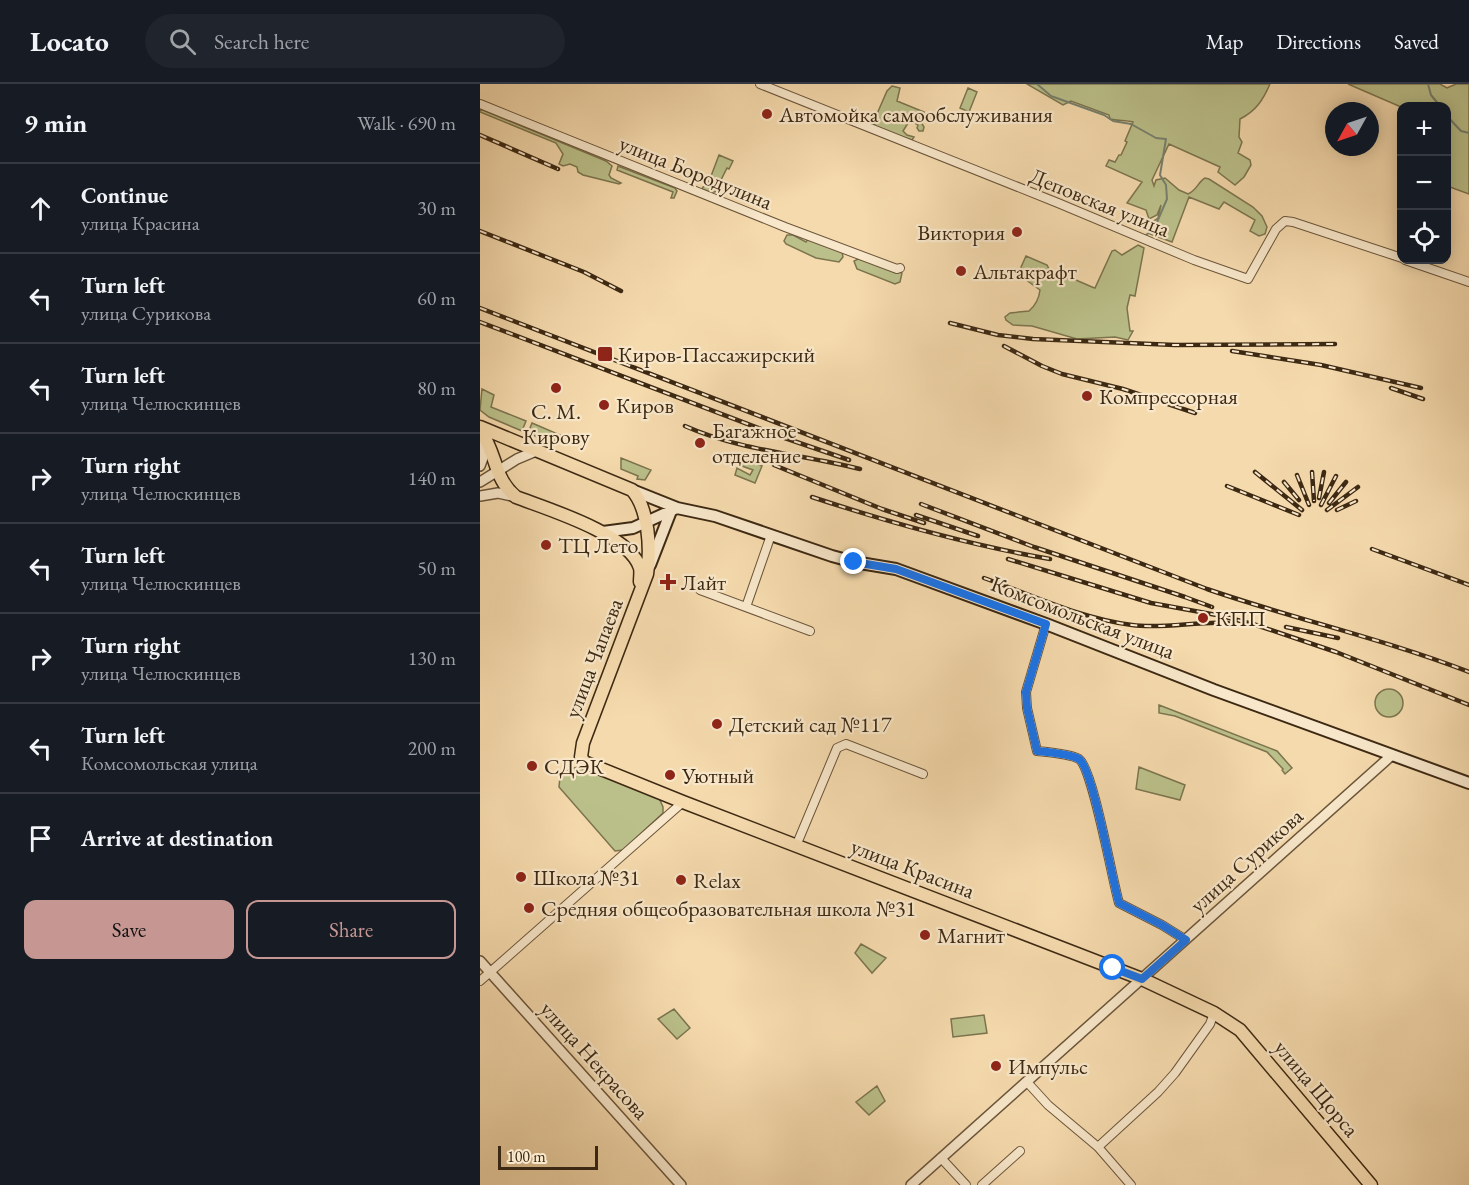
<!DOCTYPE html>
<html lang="en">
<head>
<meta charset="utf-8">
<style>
	body { margin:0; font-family:"EB Garamond",serif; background:#20242c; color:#f1f3f6 }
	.controls { position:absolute; right:18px; top:18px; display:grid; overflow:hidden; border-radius:12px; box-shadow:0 3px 15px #0003 }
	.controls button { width:54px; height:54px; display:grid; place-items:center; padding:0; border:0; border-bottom:2px solid #363941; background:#171b24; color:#f1f3f6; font:30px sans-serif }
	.compass { position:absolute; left:845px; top:18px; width:54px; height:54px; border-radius:50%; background:#171b24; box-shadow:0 3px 15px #0003; rotate:230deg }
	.scale { position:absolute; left:18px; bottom:15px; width:100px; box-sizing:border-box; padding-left:6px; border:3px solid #3d2913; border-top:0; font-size:16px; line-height:21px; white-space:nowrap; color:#3d2913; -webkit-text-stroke:4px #f8e7ca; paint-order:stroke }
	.stop { position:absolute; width:18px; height:18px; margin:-14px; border:4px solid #1a73e8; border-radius:50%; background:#fff }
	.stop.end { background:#1a73e8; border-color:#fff; box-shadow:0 2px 6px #0008 }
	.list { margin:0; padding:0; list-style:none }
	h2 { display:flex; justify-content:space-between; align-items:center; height:78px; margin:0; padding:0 24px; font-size:26px }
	h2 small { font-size:20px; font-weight:400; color:#9ea1a6 }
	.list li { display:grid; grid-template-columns:39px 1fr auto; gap:18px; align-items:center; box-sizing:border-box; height:90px; padding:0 24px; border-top:2px solid #363941 }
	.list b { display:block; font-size:22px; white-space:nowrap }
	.list p { margin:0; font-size:20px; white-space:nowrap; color:#9ea1a6 }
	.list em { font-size:20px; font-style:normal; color:#9ea1a6 }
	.actions { display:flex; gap:12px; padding:18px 24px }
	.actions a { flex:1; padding:14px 0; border:2px solid #c59692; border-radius:12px; text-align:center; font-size:21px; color:#c59692 }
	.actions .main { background:#c59692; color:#111 }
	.icon { flex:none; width:33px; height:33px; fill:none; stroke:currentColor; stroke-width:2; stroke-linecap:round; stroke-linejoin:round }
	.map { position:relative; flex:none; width:989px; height:1101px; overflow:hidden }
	header { display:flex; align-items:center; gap:36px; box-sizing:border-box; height:84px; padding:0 30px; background:#171b24; border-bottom:2px solid #363941 }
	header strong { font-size:28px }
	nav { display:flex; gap:33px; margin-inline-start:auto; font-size:21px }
	.search { width:420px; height:54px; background:#20242c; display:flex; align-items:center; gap:15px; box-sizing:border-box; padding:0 21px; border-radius:33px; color:#9ea1a6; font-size:22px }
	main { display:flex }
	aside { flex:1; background:#171b24 }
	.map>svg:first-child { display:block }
	.green { fill:#bbc08a; stroke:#7c744e; stroke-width:1.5 }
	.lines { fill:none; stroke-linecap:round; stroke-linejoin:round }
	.stream { stroke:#76806f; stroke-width:2 }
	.minor-casing { stroke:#6b553a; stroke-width:10 }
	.tertiary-casing { stroke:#6b553a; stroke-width:12 }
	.secondary-casing { stroke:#3d2913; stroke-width:14 }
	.primary-casing { stroke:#3d2913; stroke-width:15 }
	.minor { stroke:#f8e7ca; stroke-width:8 }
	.tertiary { stroke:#f8e7ca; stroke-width:9 }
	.secondary { stroke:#f8e7ca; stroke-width:10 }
	.primary { stroke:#f5daad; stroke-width:12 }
	.rail-casing { stroke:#3d2913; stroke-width:4.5 }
	.rail { stroke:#f8e7ca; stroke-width:2; stroke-dasharray:7; stroke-linecap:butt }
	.route { stroke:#1a73e8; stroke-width:8 }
	.poi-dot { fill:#8f2418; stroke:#f8e7ca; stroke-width:2 }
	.labels { text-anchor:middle; stroke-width:4.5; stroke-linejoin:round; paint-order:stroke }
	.poi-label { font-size:22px; fill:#3d2913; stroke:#f8e7ca; text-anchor:start }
	.street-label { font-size:22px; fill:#3d2913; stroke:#f8e7ca }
</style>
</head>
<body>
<header>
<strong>Locato</strong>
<div class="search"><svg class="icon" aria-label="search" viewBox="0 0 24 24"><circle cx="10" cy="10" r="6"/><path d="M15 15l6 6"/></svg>Search here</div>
<nav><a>Map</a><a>Directions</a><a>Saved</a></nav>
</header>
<main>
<aside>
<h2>9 min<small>Walk · 690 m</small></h2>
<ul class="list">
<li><svg class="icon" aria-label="ahead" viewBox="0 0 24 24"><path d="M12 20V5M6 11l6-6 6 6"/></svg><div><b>Continue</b><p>улица Красина</p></div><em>30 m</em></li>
<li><svg class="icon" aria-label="left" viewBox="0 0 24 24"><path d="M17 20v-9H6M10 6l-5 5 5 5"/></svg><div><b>Turn left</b><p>улица Сурикова</p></div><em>60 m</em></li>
<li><svg class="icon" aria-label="left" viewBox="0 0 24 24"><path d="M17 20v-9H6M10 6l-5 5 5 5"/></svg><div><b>Turn left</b><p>улица Челюскинцев</p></div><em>80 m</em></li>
<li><svg class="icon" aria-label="right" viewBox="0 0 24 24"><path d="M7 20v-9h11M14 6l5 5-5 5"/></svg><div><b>Turn right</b><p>улица Челюскинцев</p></div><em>140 m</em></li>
<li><svg class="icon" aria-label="left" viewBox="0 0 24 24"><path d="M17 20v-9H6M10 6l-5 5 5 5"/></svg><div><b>Turn left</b><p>улица Челюскинцев</p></div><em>50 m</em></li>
<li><svg class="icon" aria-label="right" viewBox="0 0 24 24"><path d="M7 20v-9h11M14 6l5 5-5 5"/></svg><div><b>Turn right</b><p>улица Челюскинцев</p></div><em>130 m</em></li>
<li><svg class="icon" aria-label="left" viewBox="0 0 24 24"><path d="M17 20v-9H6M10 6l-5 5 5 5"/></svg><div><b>Turn left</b><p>Комсомольская улица</p></div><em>200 m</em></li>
<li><svg class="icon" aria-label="arrive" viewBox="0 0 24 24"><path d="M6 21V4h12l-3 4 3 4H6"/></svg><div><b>Arrive at destination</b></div></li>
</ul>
<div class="actions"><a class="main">Save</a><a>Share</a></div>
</aside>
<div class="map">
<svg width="989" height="1101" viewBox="0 0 989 1101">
	<rect width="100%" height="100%" fill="#f5daad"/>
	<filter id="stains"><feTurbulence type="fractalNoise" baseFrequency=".00333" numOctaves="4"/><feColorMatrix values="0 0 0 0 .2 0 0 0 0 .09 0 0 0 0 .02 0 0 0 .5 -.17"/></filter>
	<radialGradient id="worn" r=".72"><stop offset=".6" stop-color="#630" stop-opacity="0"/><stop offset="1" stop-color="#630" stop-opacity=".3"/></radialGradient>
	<!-- green -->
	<path class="green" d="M 547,0 L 790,0 C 783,16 776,27 760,35 L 759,53 L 762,58 L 758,69 L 770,76 L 771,81 L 764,93 L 755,101 L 738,88 L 740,83 L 689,60 L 672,96 L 674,102 L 676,96 L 685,94 L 699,106 L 708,110 C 717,106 718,98 725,94 L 729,95 L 773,123 L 782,132 L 787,143 L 785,150 L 779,152 L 770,147 L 775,136 L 744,118 L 739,125 L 709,113 L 692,158 L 670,150 L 668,141 L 678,134 L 681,121 L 677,131 L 669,135 L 666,126 L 647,119 L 662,98 L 626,82 L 629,76 L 635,78 L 639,71 L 641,71 L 647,58 L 645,57 L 653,38 C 645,36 638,37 630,35 L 629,31 L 591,17 L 583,21 Z
		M 868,0 L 960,0 L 967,4 L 976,0 L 989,0 L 989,110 L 967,102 L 966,22 L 921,23 Z
		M 412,2 L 420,4 L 417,17 L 444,28 L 444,35 L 441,38 L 444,43 L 443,47 L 439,47 L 437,44 L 438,41 L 430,36 L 423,47 L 427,51 L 434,53 L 432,56 L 399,45 L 393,39 L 407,7 Z
		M 488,4 L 497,8 L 489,28 L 480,24 Z
		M 0,25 L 126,77 L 132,82 L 129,91 L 131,94 L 141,99 L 139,100 L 103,91 L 98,88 L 97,83 L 90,80 L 83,82 L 79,80 L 83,70 L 76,59 L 0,28 Z
		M 239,71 L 253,77 L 249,85 L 247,84 L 235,108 L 230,108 L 222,105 L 223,103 L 228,100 Z
		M 138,82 L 195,104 L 197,107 L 194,114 L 191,114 L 193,108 L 137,86 Z
		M 307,151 L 313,151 L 326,158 L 328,155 L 362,168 L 363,173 L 359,178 L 336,174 L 306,160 L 304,157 Z
		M 658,161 L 664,164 L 655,212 L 650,211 L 647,224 L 650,247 L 653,247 L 648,256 L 635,253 L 597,255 L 552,242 L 533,241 L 526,236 L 525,233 L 530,229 L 549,227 C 556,221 559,215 560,206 L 538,190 L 546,172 L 567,181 C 572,194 585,193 596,196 C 603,199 609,202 615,204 L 632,167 L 635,166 L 642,171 Z
		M 378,175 L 393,178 L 422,189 L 420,198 L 415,200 L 377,185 L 374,177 Z
		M 2,305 L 14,311 L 11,323 L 46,337 L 42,347 L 9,333 L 0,326 Z
		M 52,339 L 80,351 L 73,359 L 48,349 Z
		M 141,374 L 171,386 L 165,396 L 157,395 L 158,392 L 141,385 Z
		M 261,374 L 282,382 L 275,399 L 255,391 L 257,384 L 270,391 L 273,386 L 259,381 Z
		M895 619a14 14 0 1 1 28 0a14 14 0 1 1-28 0Z
		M 679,621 L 797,667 L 812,684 L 805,690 L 802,686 L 803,685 L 787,668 L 695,632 L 679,629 Z
		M 98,683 L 179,714 L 183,723 L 183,729 L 143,766 L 135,767 L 79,703 L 80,693 L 90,685 Z
		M 659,683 L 705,701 L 700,716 L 656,705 Z
		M 381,860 L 406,874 L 392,889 L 375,869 Z
		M 194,925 L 210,944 L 197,955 L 178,935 Z
		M 504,931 L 507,949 L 473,953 L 471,935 Z
		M 397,1002 L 405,1017 L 389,1031 L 376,1018 Z"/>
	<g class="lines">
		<!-- stream -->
		<path class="stream" d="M 557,0 L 571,12 L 624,31 L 633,37 L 651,40 L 676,54 L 686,55 L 680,91 L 686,101 L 687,115 L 674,145 L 666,151
			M 948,0 L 951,11 L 960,22
			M 966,31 L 981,47 L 989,49"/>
		<!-- minor casing -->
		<g class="minor-casing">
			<path id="minor" d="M 280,0 L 578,119 L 714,176 L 768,195 L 796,145 L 805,137 L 813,138 L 922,174
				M 0,20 L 305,143 L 417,185 L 420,184
				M 925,176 L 989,198
				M 220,506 L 330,547
				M 266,523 L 291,451
				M 566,540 L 546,608 L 547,624 L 557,667 C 567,668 591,670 599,675 C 613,685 632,795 639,819 L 682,841 L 706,856
				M 316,762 L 357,664 L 366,660 L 443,690
				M 0,897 L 203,718
				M 547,998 L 568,1021 L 618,1063 L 651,1101
				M 618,1063 L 678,1008 L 695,989 L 730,940 L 734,929
				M 461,1074 L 486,1101
				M 502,1101 L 540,1067"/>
		</g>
		<!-- tertiary casing -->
		<g class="tertiary-casing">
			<path id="tertiary" d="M 0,382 L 3,374 L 4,356
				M 0,398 L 37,375 L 56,367
				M 0,412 L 18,409 L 36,413
				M 0,877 L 201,1101
				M 431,1101 L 912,671"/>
		</g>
		<!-- secondary casing -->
		<g class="secondary-casing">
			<path id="secondary" d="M 152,406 L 197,424 L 235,432 L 352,472 L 374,478 L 416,485 L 566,540 L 734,606 L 989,699
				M 123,448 L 153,444 L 197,424
				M 170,481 L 191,427"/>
		</g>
		<!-- primary casing -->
		<g class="primary-casing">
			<path id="primary" d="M 0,343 L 152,406 C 169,425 171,466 167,490 L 103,659 L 101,673 L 104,678 L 203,718 L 662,895 L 734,929 L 760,946 L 891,1101
				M 0,346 C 17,369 13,394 36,413 C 67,425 150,450 160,484 C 161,488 160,493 160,498"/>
		</g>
		<!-- minor -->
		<use href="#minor" class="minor"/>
		<!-- tertiary -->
		<use href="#tertiary" class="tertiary"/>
		<!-- secondary -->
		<use href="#secondary" class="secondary"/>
		<!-- primary -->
		<use href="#primary" class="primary"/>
		<!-- rail casing -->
		<g class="rail-casing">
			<path id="rail" d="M 0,51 L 78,85
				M 0,147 L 104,188 L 141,207
				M 0,224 L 727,505 C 814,535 904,555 989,588
				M 0,238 L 299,352 L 369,376
				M 470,239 L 518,251 L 553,255 L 695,261 L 855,260
				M 524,262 L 562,282 L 582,290 L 643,305 L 715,329
				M 752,267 L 841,281 L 941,304
				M 911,304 L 943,315
				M 205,342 C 261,367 321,370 380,385
				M 294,381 L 402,425 L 444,439
				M 775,388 L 822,426
				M 832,388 L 834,417
				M 817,391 L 829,421
				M 804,398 L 819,416
				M 747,402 L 819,431
				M 332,413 C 411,439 489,461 570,475
				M 839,414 L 844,388
				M 849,419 L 866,398
				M 441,420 L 554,463 L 705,513 L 732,523
				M 841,421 L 856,392
				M 847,426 L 878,403
				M 857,426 L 876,417
				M 436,431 L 498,452
				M 892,465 L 989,501
				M 528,475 L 671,519 L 742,532 L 776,541 L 856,568 L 989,621
				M 504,494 C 552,511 602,535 652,541 C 684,545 717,537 748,539
				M 806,543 L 858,554"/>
		</g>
		<!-- rail -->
		<use href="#rail" class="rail"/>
	</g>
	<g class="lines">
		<!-- route -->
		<path class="route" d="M 374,478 L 416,485 L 566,540 L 546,608 L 547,624 L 557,667 C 567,668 591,670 599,675 C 613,685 632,795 639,819 L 682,841 L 706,856 L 662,895 L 633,884"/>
	</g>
	<!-- markers -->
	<g class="poi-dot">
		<circle cx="287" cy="30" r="6"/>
		<circle cx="537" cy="148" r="6"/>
		<circle cx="481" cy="187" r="6"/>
		<rect x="117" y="262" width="16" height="16" rx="3"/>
		<circle cx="76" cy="304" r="6"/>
		<circle cx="607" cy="312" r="6"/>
		<circle cx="124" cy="321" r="6"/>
		<circle cx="220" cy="359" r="6"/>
		<circle cx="66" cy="461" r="6"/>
		<path d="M185 489h6v6h6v6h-6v6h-6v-6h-6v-6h6z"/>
		<circle cx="723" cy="534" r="6"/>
		<circle cx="237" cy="640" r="6"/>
		<circle cx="52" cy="682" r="6"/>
		<circle cx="190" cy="691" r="6"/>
		<circle cx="41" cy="793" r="6"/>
		<circle cx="201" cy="796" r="6"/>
		<circle cx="49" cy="824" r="6"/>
		<circle cx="445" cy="851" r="6"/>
		<circle cx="516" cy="982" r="6"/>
	</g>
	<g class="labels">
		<!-- poi labels -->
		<g class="poi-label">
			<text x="299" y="38">Автомойка самообслуживания</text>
			<text x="525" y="156" text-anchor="end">Виктория</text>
			<text x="493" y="195">Альтакрафт</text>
			<text x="138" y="278">Киров-Пассажирский</text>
			<text x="619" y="320">Компрессорная</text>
			<text x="136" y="329">Киров</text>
			<text x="76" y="335" text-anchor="middle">С. М.<tspan x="76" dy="25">Кирову</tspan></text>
			<text x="232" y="354">Багажное<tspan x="232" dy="25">отделение</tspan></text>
			<text x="78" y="469">ТЦ Лето</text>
			<text x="201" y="506">Лайт</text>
			<text x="735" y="542">КПП</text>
			<text x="249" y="648">Детский сад №117</text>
			<text x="64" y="690">СДЭК</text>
			<text x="202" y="699">Уютный</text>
			<text x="53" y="801">Школа №31</text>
			<text x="213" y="804">Relax</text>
			<text x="61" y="832">Средняя общеобразовательная школа №31</text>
			<text x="457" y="859">Магнит</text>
			<text x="528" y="990">Импульс</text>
		</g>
		<!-- street labels -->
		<g class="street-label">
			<text transform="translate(216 88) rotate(22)" y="8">улица Бородулина</text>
			<text transform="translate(620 118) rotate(22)" y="8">Деповская улица</text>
			<text transform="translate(603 533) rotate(21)" y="8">Комсомольская улица</text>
			<text transform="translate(113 574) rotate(-69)" y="8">улица Чапаева</text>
			<text transform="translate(766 776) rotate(-42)" y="8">улица Сурикова</text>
			<text transform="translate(433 784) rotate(21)" y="8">улица Красина</text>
			<text transform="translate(115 976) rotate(48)" y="8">улица Некрасова</text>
			<text transform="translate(837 1004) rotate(50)" y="8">улица Щорса</text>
		</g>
	</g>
	<rect width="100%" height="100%" filter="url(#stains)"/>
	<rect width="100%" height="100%" fill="url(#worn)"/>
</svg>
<div class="controls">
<button>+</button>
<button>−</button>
<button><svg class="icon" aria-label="locate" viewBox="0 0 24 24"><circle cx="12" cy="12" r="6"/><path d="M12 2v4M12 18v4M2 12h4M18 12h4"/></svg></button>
</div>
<svg class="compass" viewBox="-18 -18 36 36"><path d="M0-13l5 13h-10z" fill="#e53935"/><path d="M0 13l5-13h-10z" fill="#9ea1a6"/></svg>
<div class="scale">100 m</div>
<div class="stop" style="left:633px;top:884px"></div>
<div class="stop end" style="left:374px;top:478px"></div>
</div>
</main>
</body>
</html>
